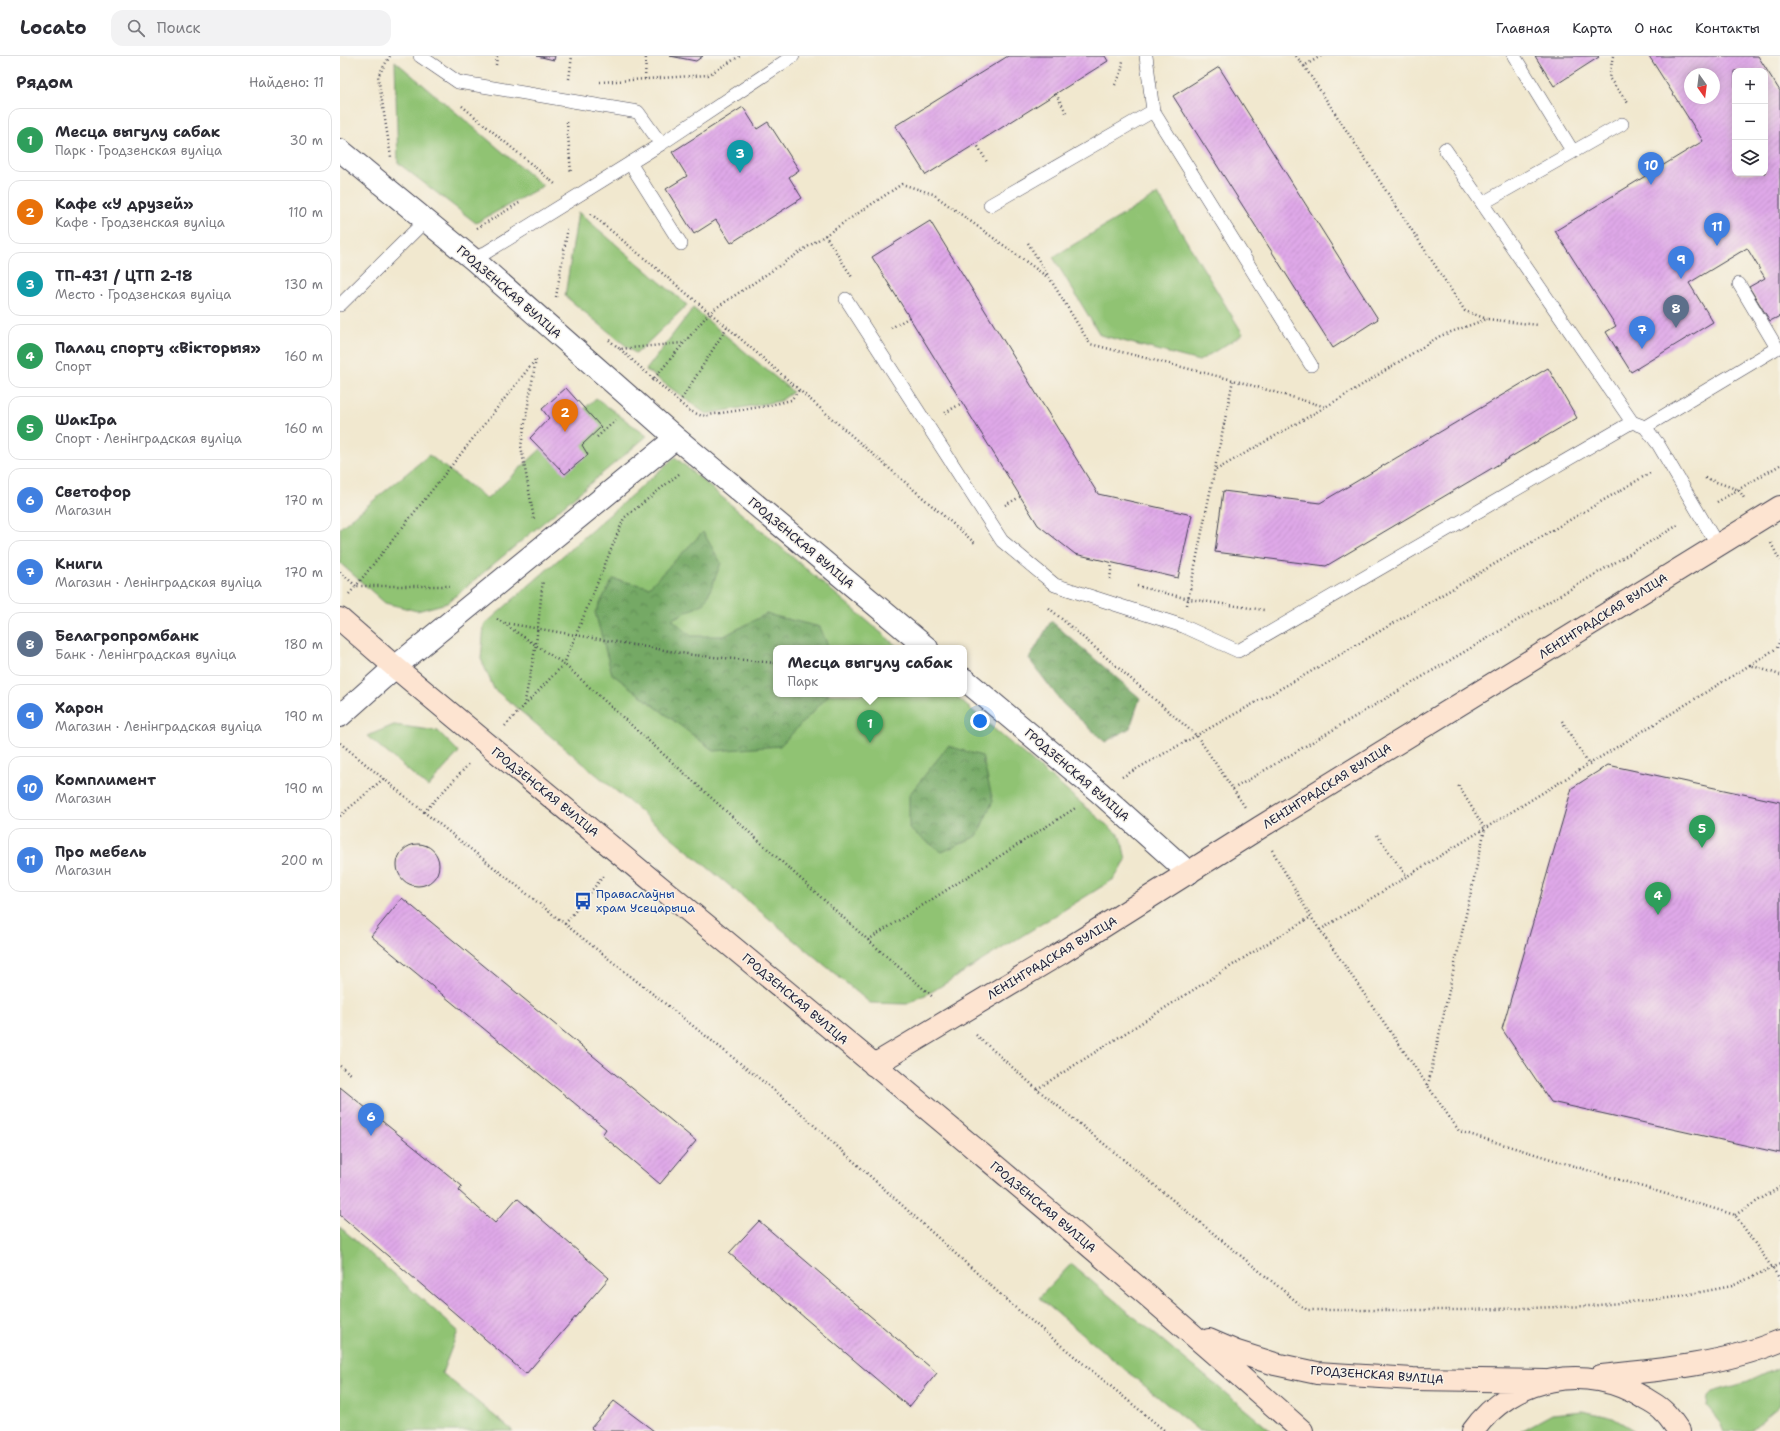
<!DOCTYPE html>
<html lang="ru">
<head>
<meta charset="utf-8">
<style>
	body { margin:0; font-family:"Shantell Sans",sans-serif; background:#f2f2f3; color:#2b2b33 }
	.controls { position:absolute; right:12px; top:12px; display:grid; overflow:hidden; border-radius:8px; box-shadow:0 2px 10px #0003 }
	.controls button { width:36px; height:36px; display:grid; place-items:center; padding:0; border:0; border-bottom:1px solid #e1e1e2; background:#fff; color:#2b2b33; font:20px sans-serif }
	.compass { position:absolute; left:1344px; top:12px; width:36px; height:36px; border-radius:50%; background:#fff; box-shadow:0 2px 10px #0003; rotate:166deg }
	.you { position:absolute; left:640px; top:665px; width:14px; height:14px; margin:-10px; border:3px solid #fff; border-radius:50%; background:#1a73e8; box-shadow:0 0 0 6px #1a73e833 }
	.badge { display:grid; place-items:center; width:26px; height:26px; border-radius:50%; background:#111827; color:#fff; font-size:13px; font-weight:700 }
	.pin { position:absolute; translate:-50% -33px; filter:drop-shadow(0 1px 2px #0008) }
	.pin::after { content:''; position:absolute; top:21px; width:14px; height:12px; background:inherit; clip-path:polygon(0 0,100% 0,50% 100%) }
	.popup { position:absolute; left:433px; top:589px; width:194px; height:52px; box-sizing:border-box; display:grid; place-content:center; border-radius:8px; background:#fff; filter:drop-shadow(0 1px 3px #0005); font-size:13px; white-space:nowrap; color:#7c7c81 }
	.popup b { font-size:15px; color:#2b2b33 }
	.popup::after { content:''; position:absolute; left:50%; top:100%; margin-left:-8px; border:8px solid transparent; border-top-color:#fff }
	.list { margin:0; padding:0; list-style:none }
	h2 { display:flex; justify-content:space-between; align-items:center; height:52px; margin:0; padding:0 16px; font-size:17px }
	h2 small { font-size:13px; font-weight:400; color:#7c7c81 }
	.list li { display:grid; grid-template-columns:26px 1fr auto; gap:12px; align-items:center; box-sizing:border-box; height:64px; margin:0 8px 8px; padding:0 8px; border:1px solid #e1e1e2; border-radius:12px }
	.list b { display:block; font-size:15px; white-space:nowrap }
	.list p { margin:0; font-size:13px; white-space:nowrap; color:#7c7c81 }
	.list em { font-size:13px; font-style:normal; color:#7c7c81 }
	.icon { flex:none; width:22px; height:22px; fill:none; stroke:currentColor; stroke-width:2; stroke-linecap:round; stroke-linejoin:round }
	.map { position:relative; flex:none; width:1440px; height:1375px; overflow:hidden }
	header { display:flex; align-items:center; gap:24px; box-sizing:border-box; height:56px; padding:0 20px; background:#fff; border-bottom:1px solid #e1e1e2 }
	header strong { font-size:19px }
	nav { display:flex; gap:22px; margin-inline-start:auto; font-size:14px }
	.search { width:280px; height:36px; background:#f2f2f3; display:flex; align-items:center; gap:10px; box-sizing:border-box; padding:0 14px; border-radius:12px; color:#7c7c81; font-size:15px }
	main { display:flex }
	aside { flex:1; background:#fff }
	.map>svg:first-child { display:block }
	.green { fill:#90c373; stroke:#597257 }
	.forest { fill:url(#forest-crowns); stroke:#4b6650 }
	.building { fill:url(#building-hatch); fill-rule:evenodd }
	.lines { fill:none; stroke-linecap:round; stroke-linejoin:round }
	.service-casing { stroke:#414051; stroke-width:14 }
	.minor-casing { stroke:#414051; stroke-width:24 }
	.secondary-casing { stroke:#414051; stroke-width:24 }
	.path { stroke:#414051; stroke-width:2.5; stroke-dasharray:1 3; stroke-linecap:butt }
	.service { stroke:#fff; stroke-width:13 }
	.minor { stroke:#fff; stroke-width:22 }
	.secondary { stroke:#fde4d1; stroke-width:22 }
	.labels { text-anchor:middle; stroke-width:3; stroke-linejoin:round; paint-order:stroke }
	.street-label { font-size:12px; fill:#22223b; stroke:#f7f3e8 }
	.transit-label { font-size:12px; fill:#164399; stroke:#f7f3e8; text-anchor:start }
</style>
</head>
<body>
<header>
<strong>Locato</strong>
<div class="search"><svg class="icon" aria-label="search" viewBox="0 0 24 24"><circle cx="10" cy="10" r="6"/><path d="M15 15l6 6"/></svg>Поиск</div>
<nav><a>Главная</a><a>Карта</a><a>О нас</a><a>Контакты</a></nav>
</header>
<main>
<aside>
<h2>Рядом<small>Найдено: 11</small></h2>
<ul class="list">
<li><span class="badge" style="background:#2e9e5b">1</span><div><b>Месца выгулу сабак</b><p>Парк · Гродзенская вуліца</p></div><em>30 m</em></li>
<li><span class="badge" style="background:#e8710a">2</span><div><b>Кафе «У друзей»</b><p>Кафе · Гродзенская вуліца</p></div><em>110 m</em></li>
<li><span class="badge" style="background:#0f9aa8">3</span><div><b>ТП-431 / ЦТП 2-18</b><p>Место · Гродзенская вуліца</p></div><em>130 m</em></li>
<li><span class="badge" style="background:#2e9e5b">4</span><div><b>Палац спорту «Вікторыя»</b><p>Спорт</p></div><em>160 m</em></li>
<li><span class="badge" style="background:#2e9e5b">5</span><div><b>ШакІра</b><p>Спорт · Ленінградская вуліца</p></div><em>160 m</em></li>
<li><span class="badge" style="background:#3f7fe0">6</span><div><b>Светофор</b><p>Магазин</p></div><em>170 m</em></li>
<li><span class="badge" style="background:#3f7fe0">7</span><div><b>Книги</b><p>Магазин · Ленінградская вуліца</p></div><em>170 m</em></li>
<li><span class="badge" style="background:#5c6f8a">8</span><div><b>Белагропромбанк</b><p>Банк · Ленінградская вуліца</p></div><em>180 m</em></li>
<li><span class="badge" style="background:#3f7fe0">9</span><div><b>Харон</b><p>Магазин · Ленінградская вуліца</p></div><em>190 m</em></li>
<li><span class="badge" style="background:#3f7fe0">10</span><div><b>Комплимент</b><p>Магазин</p></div><em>190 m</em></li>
<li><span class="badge" style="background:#3f7fe0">11</span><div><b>Про мебель</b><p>Магазин</p></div><em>200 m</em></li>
</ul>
</aside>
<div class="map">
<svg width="1440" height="1375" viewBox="0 0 1440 1375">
	<defs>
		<pattern id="forest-crowns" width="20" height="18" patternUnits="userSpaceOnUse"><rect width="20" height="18" fill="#74a965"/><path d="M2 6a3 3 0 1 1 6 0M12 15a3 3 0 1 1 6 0" fill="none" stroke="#5f8954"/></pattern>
		<pattern id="building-hatch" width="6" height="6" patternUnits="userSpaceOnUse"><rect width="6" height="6" fill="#dfa8e8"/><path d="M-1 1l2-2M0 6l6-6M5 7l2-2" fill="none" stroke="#bf90c8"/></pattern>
	</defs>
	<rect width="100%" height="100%" fill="#f7f3e8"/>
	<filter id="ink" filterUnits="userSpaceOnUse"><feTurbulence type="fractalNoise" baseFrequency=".025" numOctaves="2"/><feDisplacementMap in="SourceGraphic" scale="8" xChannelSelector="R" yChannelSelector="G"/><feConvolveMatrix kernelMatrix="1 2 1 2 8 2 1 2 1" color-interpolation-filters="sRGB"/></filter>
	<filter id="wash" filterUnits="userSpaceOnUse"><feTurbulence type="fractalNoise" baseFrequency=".012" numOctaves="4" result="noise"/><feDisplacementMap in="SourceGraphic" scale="16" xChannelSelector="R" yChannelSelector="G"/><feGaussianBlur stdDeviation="0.9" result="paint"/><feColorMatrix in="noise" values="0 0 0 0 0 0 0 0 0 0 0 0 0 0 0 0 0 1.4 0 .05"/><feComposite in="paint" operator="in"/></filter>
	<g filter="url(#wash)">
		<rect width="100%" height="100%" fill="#f1e8cf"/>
		<!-- green -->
		<path class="green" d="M 55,5 L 203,130 L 136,167 L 58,107 Z
			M 818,138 L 903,278 L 859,305 L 760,279 L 713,201 Z
			M 238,156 L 347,249 L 296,298 L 225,240 Z
			M 353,252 L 453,336 L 440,345 L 366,358 L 306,314 Z
			M 256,342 L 307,380 L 107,547 L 77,555 L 45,547 L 0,507 L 0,472 L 89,399 L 147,443 Z
			M 335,401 L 559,592 L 436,592 L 436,638 L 613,638 L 781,781 L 786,804 L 774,823 L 593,935 L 567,948 L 530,947 L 154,633 L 141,603 L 144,569 Z
			M 54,669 L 98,675 L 119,696 L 88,731 L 27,680 Z
			M 0,1171 L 118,1275 L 102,1317 L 173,1375 L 0,1375 Z
			M 731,1208 L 931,1375 L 859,1375 L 699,1242 Z
			M 1440,1311 L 1440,1349 L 1410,1375 L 1384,1375 L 1380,1366 L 1367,1350 L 1368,1340 L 1372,1336 L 1408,1326 Z
			M 1243,1355 L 1273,1362 L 1295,1375 L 1181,1375 L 1212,1358 Z"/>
		<!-- forest -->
		<path class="forest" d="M 363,476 L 381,507 L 365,547 L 332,563 L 351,580 L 384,580 L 426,558 L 480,571 L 489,592 L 436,592 L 436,638 L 490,638 L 440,690 L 374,695 L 272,618 L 255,556 L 273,523 L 309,531 Z
			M 711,565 L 800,642 L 790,672 L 765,686 L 723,648 L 689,603 Z
			M 608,690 L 642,700 L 653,745 L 637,780 L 602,796 L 569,773 L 569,739 Z"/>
		<g id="blocks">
			<!-- building -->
			<path class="building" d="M 197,0 L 215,0 L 214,4 Z
				M 330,0 L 363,0 L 356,5 Z
				M 668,0 L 765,0 L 768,5 L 586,119 L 555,70 Z
				M 1195,0 L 1258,0 L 1259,1 L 1214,30 Z
				M 1309,0 L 1418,0 L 1440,35 L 1440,260 L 1430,265 L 1409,231 L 1425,222 L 1407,192 L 1349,227 L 1373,266 L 1291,316 L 1266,276 L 1276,270 L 1215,175 L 1363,85 ZM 1395,15 L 1425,15 L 1425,117 L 1395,117 ZM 1350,18 L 1374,18 L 1374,42 L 1350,42 Z
				M 879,11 L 1038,263 L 993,292 L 833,40 Z
				M 403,51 L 417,73 L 428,66 L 459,114 L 449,121 L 462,142 L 391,187 L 376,164 L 354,178 L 326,133 L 347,120 L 332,96 Z
				M 590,165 L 758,438 L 852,459 L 838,522 L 735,498 L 698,469 L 532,201 Z
				M 1208,312 L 1237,362 L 986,510 L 875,496 L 883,435 L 980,447 Z
				M 226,332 L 261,371 L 242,389 L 248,399 L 225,418 L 190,382 L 209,362 L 202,353 Z
				M 1268,709 L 1440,746 L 1440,1097 L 1211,1046 L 1162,973 L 1232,732 Z
				M57 809a21 21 0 1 1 42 0a21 21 0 1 1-42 0Z
				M 62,842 L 356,1085 L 320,1128 L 262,1079 L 266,1073 L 31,880 Z
				M 0,1031 L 122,1130 L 119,1135 L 155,1167 L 177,1142 L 269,1222 L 186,1318 L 0,1159 Z
				M 419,1165 L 597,1317 L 569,1351 L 389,1197 Z
				M 274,1345 L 314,1375 L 255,1375 L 251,1372 Z"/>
		</g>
	</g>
	<g filter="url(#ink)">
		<use href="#blocks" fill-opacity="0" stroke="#414051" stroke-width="1"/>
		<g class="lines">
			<!-- service casing -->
			<g class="service-casing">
				<path id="service" d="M 80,0 L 118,26 L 298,56 L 321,88
					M 806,0 L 813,55 L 971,309
					M 1174,0 L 1233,96
					M 1105,93 L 1292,366 L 1305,371 L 1318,388 L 1378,490
					M 290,107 L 341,188
					M 1143,147 L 1282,68
					M 650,149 L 813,55
					M 134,204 L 321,88 L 453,0
					M 506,243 L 662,485 L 715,529 L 843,570 L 898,595 L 1292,366
					M 0,249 L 86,164
					M 1305,371 L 1437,292 L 1399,228"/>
			</g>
			<!-- minor casing -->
			<g class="minor-casing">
				<path id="minor" d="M 0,94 L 134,204 L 336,382 L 587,592
					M 624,623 L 759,736 L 849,817
					M 0,660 L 55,611 L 336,382"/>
			</g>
			<!-- secondary casing -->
			<g class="secondary-casing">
				<path id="secondary" d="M 0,563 L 55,611 C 358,865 667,1112 962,1375
					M 534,1009 L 721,897 L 919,772 L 1440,451
					M 869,1284 L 897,1296 L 935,1308 L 977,1317 L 1073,1323 L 1205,1325
					M 1261,1320 C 1321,1314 1384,1308 1440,1285
					M 1133,1375 C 1172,1320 1247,1306 1304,1342 C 1310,1346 1319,1350 1324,1356 C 1330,1361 1334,1369 1339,1375"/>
			</g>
			<!-- path -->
			<path class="path" d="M 50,0 L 38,20 L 51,101
				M 956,0 L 964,10
				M 981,0 L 964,10 L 1125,255 L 1147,263
				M 1273,0 L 1269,22 L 1288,47
				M 156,9 L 157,0
				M 229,23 L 232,0
				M 305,23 L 306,0
				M 260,26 L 368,19 L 400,0
				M 775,29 L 781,17 L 783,5
				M 716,38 L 727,58
				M 122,50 L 215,128
				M 227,66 L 231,117
				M 636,87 L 647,106
				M 251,158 L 387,271 L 636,488
				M 137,172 L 181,146
				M 485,179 L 512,221
				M 688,187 L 750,288 L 893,324 L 986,351
				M 216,241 L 228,171
				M 551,272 L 570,261
				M 269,284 L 280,293 L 342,287
				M 280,293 L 348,354 L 362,360 L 427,350 L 451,344 L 459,334
				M 312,325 L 370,256 L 562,128 L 593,138 L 710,223
				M 339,346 L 343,341 L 387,271
				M 605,357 L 622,347
				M 257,381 L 276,364
				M 876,414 L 1006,339 L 1100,280 L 1147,263 L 1198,269
				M 1365,422 L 1399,434 L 1404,442
				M 1377,446 L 1440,409
				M 665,449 L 680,441
				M 1431,487 L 1440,505
				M 0,516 L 16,530 L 196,303 L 181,390 L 194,463
				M 770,523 L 772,507
				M 797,530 L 849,543 L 924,554
				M 9,538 L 16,530 L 110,530
				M 847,549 L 893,324
				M 709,552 L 857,680 L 905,751
				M 157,563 L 224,608 L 284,462 L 339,418
				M 165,567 L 353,599 L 436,607
				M 1410,609 L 1437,592 L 1440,584
				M 184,650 L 196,588 L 203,524
				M 1222,665 L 1249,709
				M 165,670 L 224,608 L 528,884 L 594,942
				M 0,687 L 84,756 L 445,1043 L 671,1248 L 825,1375
				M 782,721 L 965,619 L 1310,417
				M 893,733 L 1340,468
				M 84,756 L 129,708
				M 0,760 L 43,723
				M 1037,779 L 1067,821
				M 932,794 L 971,861 L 1119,1075 L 1395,1159 L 1440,1223
				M 225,868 L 265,818
				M 980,874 L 1410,609 L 1440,619
				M 528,884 L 737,751
				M 636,979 L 697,1033 L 967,1254 L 1127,1254 L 1249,1250 L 1329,1242 L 1392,1230 L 1440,1208
				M 0,1010 L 11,1018
				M 1088,1029 L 1145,773 L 1118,729
				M 697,1033 L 918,893 L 971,861
				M 1395,1159 L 1440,1131"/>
			<!-- service -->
			<use href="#service" class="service"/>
			<!-- minor -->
			<use href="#minor" class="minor"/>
			<!-- secondary -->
			<use href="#secondary" class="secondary"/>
		</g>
	</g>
	<!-- icons -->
	<defs>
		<g id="bus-bare" transform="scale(1.38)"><path d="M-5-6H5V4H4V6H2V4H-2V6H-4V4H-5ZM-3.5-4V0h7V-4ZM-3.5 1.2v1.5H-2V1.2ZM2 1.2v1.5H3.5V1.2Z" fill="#1a4fb4" stroke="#f7f3e8" stroke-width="2.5" paint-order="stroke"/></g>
	</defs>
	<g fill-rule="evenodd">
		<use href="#bus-bare" x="243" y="845"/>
	</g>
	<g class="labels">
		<!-- street labels -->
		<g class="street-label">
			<text transform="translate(169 236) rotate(41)" y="4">ГРОДЗЕНСКАЯ ВУЛІЦА</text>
			<text transform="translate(461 487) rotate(40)" y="4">ГРОДЗЕНСКАЯ ВУЛІЦА</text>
			<text transform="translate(1263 560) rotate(-32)" y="4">ЛЕНІНГРАДСКАЯ ВУЛІЦА</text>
			<text transform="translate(737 719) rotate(41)" y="4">ГРОДЗЕНСКАЯ ВУЛІЦА</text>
			<text transform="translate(987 730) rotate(-32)" y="4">ЛЕНІНГРАДСКАЯ ВУЛІЦА</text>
			<text transform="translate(205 736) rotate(39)" y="4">ГРОДЗЕНСКАЯ ВУЛІЦА</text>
			<text transform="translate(712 902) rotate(-31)" y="4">ЛЕНІНГРАДСКАЯ ВУЛІЦА</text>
			<text transform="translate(455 943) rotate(40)" y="4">ГРОДЗЕНСКАЯ ВУЛІЦА</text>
			<text transform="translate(703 1151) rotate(40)" y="4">ГРОДЗЕНСКАЯ ВУЛІЦА</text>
			<text transform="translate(1037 1319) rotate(4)" y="4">ГРОДЗЕНСКАЯ ВУЛІЦА</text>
		</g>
		<!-- transit labels -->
		<g class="transit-label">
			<text x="256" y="842">Праваслаўны<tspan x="256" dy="14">храм Усецарыца</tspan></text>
		</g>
	</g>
</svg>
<div class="controls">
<button>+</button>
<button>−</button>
<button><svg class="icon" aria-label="layers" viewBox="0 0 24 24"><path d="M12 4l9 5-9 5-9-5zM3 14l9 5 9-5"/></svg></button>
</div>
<svg class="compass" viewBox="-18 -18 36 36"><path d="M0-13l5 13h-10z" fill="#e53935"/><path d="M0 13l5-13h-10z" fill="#7c7c81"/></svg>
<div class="you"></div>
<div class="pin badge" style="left:530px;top:687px;background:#2e9e5b">1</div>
<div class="popup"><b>Месца выгулу сабак</b>Парк</div>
<div class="pin badge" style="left:225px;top:376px;background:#e8710a">2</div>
<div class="pin badge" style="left:400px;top:117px;background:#0f9aa8">3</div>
<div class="pin badge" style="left:1318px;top:859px;background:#2e9e5b">4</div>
<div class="pin badge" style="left:1362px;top:792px;background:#2e9e5b">5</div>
<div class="pin badge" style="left:31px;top:1080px;background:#3f7fe0">6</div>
<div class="pin badge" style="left:1302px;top:293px;background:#3f7fe0">7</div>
<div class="pin badge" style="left:1336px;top:272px;background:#5c6f8a">8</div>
<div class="pin badge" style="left:1341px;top:223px;background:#3f7fe0">9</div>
<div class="pin badge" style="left:1311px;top:129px;background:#3f7fe0">10</div>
<div class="pin badge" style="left:1377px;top:190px;background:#3f7fe0">11</div>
</div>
</main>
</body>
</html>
